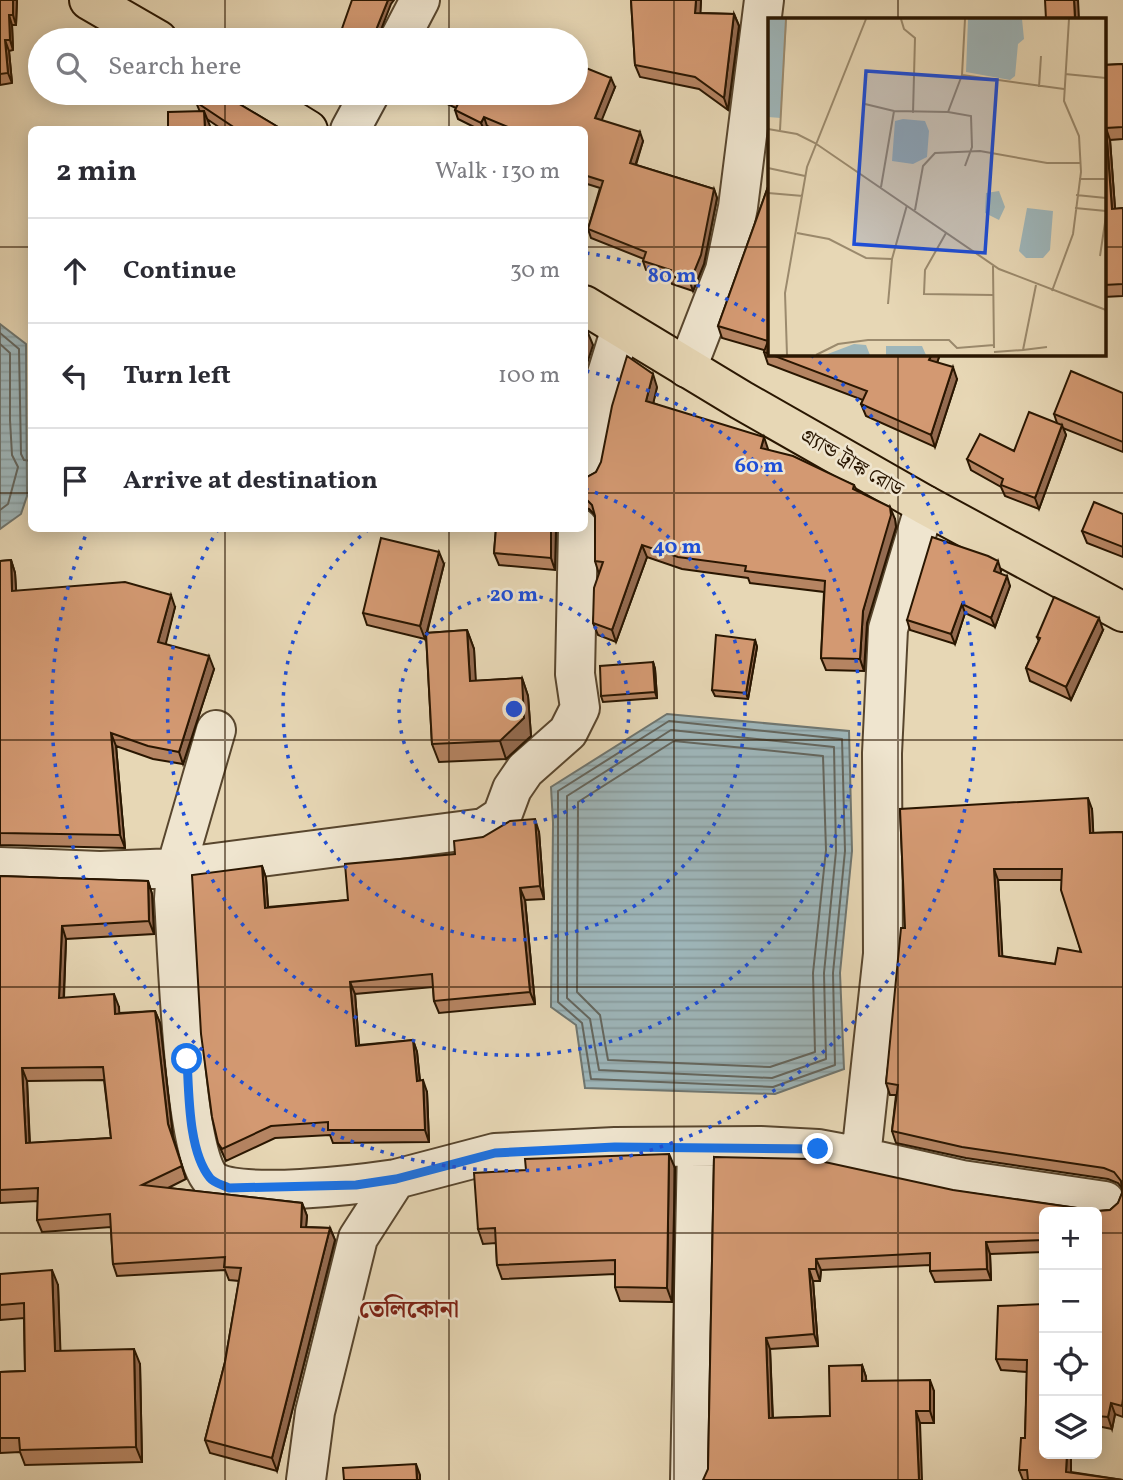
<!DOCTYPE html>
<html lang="en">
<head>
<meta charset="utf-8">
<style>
	body { margin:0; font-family:Vollkorn,"Noto Serif Bengali",serif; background:#f2f2f3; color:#2b2b33 }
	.controls { position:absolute; right:21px; bottom:21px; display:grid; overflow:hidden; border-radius:10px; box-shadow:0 4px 18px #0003 }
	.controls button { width:63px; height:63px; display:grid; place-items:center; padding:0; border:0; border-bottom:2px solid #e1e1e2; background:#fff; color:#2b2b33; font:35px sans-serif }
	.stop { position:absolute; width:21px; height:21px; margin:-16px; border:5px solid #1a73e8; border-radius:50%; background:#fff }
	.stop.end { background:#1a73e8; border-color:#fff; box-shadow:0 2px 7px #0008 }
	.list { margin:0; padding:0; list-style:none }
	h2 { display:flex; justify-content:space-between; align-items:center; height:91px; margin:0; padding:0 28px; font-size:30px }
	h2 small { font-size:23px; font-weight:400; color:#7c7c81 }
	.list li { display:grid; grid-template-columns:46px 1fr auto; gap:21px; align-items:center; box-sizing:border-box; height:105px; padding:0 28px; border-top:2px solid #e1e1e2 }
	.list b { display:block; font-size:26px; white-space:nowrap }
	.list em { font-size:23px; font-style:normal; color:#7c7c81 }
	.icon { flex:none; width:38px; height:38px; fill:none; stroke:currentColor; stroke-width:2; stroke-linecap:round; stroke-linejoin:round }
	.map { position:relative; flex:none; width:1123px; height:1480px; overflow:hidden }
	.search { position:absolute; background:#fff; box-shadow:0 4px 18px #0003; left:28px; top:28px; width:560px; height:77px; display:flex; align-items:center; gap:18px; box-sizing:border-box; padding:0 24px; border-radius:38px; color:#7c7c81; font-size:26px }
	.panel { position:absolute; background:#fff; box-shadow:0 4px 18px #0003; left:28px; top:126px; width:560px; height:406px; border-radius:10px }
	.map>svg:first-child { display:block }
	.water { fill:url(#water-rules); stroke:#6f7670; stroke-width:2 }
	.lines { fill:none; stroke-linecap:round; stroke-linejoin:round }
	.shore { stroke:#64665e; stroke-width:2 }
	.minor-casing { stroke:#58462e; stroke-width:42 }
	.highway-casing { stroke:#291601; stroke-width:42 }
	.minor { stroke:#efe5cf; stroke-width:38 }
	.highway { stroke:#e7d7b5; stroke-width:38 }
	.wall { fill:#b58462; stroke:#291601; stroke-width:2; fill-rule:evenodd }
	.shaded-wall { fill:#946b50; stroke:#291601; stroke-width:2 }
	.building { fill:#d39972; stroke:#291601; stroke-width:2; fill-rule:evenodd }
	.route { stroke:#1a73e8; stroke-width:9 }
	.grid { fill:none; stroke:#291601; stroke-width:2; stroke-opacity:0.55 }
	.ring { fill:none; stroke:#1d4ed8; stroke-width:3.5; stroke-dasharray:3.5 7 }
	.labels { text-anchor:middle; stroke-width:5; stroke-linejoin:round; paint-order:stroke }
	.street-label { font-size:21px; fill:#291601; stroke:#efe5cf }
	.quarter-label { font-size:24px; font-weight:bold; fill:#7a1f14; stroke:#efe5cf }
	.inset-road { fill:none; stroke:#9b8a6d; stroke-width:2 }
	.view { fill:#1d4ed8; fill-opacity:0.15; stroke:#1d4ed8; stroke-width:3.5 }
	.inset-edge { fill:none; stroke:#291601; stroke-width:3.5 }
	.centre { fill:#1d4ed8; stroke:#efe5cf; stroke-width:3.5 }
	.ring-label { font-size:21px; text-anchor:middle; font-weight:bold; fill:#1d4ed8; stroke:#efe5cf; stroke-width:5; stroke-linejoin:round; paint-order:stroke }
</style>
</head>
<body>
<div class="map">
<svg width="1123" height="1480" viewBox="0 0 1123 1480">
	<defs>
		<pattern id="water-rules" width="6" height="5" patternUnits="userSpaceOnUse" patternTransform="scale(1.75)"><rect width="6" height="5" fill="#9eb6ba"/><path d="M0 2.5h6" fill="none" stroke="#889c9e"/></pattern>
	</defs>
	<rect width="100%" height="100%" fill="#e7d7b5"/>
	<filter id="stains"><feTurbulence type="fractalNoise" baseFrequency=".00286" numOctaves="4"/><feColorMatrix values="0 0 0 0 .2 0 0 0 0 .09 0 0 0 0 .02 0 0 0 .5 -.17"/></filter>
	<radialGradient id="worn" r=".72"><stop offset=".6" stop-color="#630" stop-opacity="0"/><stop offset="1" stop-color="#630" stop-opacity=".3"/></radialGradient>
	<!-- water -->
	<path class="water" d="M 0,324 L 26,344 L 27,496 L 21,514 L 0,529 Z
		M 667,714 L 849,731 L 852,851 L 840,973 L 844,1069 L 775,1094 L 585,1088 L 576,1025 L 551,1007 L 553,823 L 551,787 Z"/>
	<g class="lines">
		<!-- shore -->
		<path class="shore" d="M 0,333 L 19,349 L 21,454 L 24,460 L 32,461
			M 0,344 L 10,353 L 10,420 L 12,455 L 18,467 L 8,504 L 0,510
			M 669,721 L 842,739 L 845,851 L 833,973 L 835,1065 L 773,1087 L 591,1079 L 582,1023 L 558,1002 L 558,791 Z
			M 671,730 L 834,747 L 836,851 L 824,973 L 826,1059 L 772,1078 L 599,1070 L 590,1019 L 567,998 L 567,796 Z
			M 674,741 L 823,756 L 826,850 L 813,973 L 815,1052 L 770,1067 L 608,1060 L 600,1015 L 577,992 L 578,802 Z"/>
		<!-- minor casing -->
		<g class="minor-casing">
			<path id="minor" d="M 399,40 L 420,0
				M 350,130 L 370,93
				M 687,368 L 725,270 L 738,207 L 764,0
				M 584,469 L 595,413 L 621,328
				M 216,730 L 176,868 L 174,899 C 177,943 184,1159 212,1180 C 238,1200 362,1184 396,1179
				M 0,867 L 100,871 L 176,868 L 484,828 L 502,816 L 512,789 L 525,770 L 568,732 L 580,708 L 575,674 L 578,528
				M 861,1157 L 962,1180 L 1105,1201
				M 306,1480 L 315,1412 L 358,1238 L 396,1179 L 495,1153 L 615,1147 L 761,1146 L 818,1149 L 861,1157 L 883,954 L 882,753 L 888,629 L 925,505
				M 690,1480 L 697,1147"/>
		</g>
		<!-- highway casing -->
		<g class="highway-casing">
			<path id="highway" d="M 89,0 L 158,40
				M 248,93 L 308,130
				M 584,305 L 741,400 L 925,505 L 1123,612"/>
		</g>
		<!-- minor -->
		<use href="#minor" class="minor"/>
		<!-- highway -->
		<use href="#highway" class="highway"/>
	</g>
	<!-- wall -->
	<path class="wall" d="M 0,0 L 17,0 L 16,25 L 12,25 L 13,50 L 9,51 L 12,83 L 0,85 Z
		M 631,0 L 701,0 L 700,13 L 734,14 L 739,26 L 728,110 L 699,89 L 640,77 L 635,65 Z
		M 1123,64 L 1123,139 L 1110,140 L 1115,209 L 1123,208 L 1123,296 L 1104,297 L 1104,65 Z
		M 615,87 L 601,120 L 643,141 L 636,165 L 714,189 L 717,198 L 704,264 L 693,291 L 672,284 L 670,277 L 646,270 L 643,261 L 644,259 L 591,238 L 588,229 L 600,188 L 584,183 L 584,130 L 496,130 L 487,126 L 486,130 L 480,130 L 458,119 L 455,110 L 456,108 L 441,101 L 438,93 L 576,93 Z
		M 202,93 L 228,93 L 228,95 L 231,99 L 278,127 L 278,130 L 223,130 L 207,119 L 210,130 L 168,130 L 200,112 L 196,102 Z
		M 769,184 L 769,354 L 940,354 L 937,363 L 957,379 L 935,447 L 866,416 L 861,404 L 863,400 L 768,364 L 764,352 L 764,350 L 722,338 L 718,326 Z
		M 657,387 L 653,403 L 854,485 L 857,491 L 895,519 L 896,527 L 867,623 L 864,671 L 826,670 L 821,658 L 824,592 L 750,583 L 748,578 L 682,569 L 647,557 L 616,642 L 598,635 L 593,623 L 599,574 L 595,561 L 595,515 L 589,509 L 584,508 L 584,477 L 587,477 L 596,472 Z
		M 1123,393 L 1123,452 L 1063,428 L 1066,435 L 1039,509 L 1005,496 L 1001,487 L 971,470 L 967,459 L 1014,451 L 1057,423 L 1054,414 Z
		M 1123,514 L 1123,557 L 1087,543 L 1082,531 Z
		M 496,528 L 556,528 L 555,570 L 499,565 L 494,553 Z
		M 11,560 L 15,573 L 16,591 L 175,607 L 165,644 L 214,669 L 183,764 L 153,759 L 116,746 L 125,848 L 0,845 L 0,561 Z
		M 444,564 L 427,633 L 467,630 L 474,649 L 475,681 L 522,678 L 528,696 L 531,736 L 506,759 L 439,762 L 432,744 L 426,635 L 425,639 L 367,625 L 363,613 Z
		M 1001,571 L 1000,573 L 1010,586 L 995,627 L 965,613 L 955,644 L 910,630 L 907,620 Z
		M 1103,630 L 1071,700 L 1030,681 L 1026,668 L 1039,641 L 1037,637 Z
		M 755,640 L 757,647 L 748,699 L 715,696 L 712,690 Z
		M 653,662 L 655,669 L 657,698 L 603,702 L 601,696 Z
		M 900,809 L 1092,809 L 1093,833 L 1123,832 L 1123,1417 L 1115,1414 L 1112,1429 L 1097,1426 L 1097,1212 L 1044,1212 L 1044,1252 L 990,1254 L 991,1280 L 935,1282 L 930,1271 L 930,1265 L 821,1270 L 820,1281 L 813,1281 L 818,1346 L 770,1349 L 773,1418 L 830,1416 L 862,1365 L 866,1377 L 866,1381 L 934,1391 L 934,1423 L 920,1423 L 708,1469 L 714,1157 L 1098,1211 L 1110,1210 L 1118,1203 L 1122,1193 L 1122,1188 L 1118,1183 L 1108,1179 L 966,1158 L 896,1143 L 892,1131 L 896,1095 L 890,1095 L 886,1083 L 905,928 ZM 998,880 L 1062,880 L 1081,952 L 1055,964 L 1002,956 Z
		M 539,832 L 544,899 L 525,900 L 535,1004 L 439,1013 L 434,1001 L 433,987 L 355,994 L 359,1045 L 413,1040 L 417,1052 L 420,1080 L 427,1092 L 429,1142 L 333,1143 L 330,1135 L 275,1138 L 226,1161 L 218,1143 L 262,866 L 266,878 L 268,907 L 348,900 L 455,854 Z
		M 0,876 L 148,881 L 152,894 L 154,934 L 66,939 L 64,998 L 119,1007 L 119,1013 L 155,1011 L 160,1023 L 173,1137 L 186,1179 L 168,1188 L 302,1203 L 307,1216 L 306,1227 L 330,1228 L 335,1240 L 277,1471 L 210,1453 L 205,1440 L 225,1362 L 239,1281 L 229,1280 L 225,1270 L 117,1276 L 113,1264 L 111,1227 L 42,1232 L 37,1220 L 38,1201 L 0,1203 ZM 104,1080 L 111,1138 L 30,1143 L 27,1081 Z
		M 675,1168 L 672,1302 L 620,1301 L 615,1287 L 615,1274 L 502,1279 L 497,1265 L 496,1243 L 483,1244 L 478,1229 Z
		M 0,1274 L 58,1285 L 60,1351 L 140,1364 L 142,1462 L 25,1465 L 20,1452 L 0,1453 L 0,1372 L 25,1371 L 24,1318 L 0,1320 Z
		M 1044,1304 L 1044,1454 L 1071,1454 L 1071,1472 L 1123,1480 L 1023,1480 L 1019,1470 L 1025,1438 L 1027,1372 L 1001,1370 L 996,1359 Z"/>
	<!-- shaded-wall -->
	<path class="shaded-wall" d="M 13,0 L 17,0 L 16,25 L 13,15 Z
		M 388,0 L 394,0 L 391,4 L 377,40 L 372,40 Z
		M 696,0 L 701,0 L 700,25 L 695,13 Z
		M 1074,0 L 1078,0 L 1079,19 L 1075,19 Z
		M 734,14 L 739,26 L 728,110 L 724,98 Z
		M 9,15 L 12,25 L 13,50 L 10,40 Z
		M 5,40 L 9,51 L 12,83 L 8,73 Z
		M 611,78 L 615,87 L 599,127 L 595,118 Z
		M 204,111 L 210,126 L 210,130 L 205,130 Z
		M 484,117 L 487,126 L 486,130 L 484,130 L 481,123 Z
		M 1106,128 L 1110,140 L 1116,221 L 1112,209 Z
		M 640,132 L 643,141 L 633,172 L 630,163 Z
		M 714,189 L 717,198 L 704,264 L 693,291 L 690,282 Z
		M 588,333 L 593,345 L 584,373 L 584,346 Z
		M 932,354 L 940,354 L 934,372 L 929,360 Z
		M 953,367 L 957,379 L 935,447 L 931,435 Z
		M 653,374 L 657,387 L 651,413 L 646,401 Z
		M 1062,425 L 1066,435 L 1039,509 L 1035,498 Z
		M 764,437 L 768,449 L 765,460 L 761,448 Z
		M 890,507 L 895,519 L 896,527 L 867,623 L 864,671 L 860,659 L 863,611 Z
		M 551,528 L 556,528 L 555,570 L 551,558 Z
		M 642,545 L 647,557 L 616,642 L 612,630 Z
		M 439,552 L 444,564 L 425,639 L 420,626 Z
		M 11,560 L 15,573 L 17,604 L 12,591 Z
		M 998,561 L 1001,571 L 998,580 L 994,571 Z
		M 1007,576 L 1010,586 L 995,627 L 991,618 Z
		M 171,595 L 175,607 L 163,655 L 158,642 Z
		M 962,604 L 965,613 L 955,644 L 951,634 Z
		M 1099,618 L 1103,630 L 1071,700 L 1066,687 Z
		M 467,630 L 474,649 L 477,699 L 470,681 Z
		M 755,640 L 757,647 L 748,699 L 746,693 Z
		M 209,656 L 214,669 L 183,764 L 179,752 Z
		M 653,662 L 655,669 L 657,698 L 655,692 Z
		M 522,678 L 528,696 L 531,736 L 506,759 L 500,741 Z
		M 111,733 L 116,746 L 125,848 L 120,835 Z
		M 1088,798 L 1092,809 L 1094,845 L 1090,833 Z
		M 535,819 L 539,832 L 544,899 L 540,886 Z
		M 262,866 L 266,878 L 269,920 L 265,908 Z
		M 994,869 L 998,880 L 1003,967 L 999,956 Z
		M 148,881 L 152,894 L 154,934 L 149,921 Z
		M 520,888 L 525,900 L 535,1004 L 530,992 Z
		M 62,926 L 66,939 L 63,1011 L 59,998 Z
		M 350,982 L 355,994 L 360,1058 L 356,1046 Z
		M 114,994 L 119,1007 L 120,1026 L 115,1014 Z
		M 155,1011 L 160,1023 L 173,1137 L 186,1179 L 168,1124 Z
		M 413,1040 L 417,1052 L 421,1093 L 417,1081 Z
		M 22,1068 L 27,1081 L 30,1156 L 26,1143 Z
		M 423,1080 L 427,1092 L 429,1142 L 425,1130 Z
		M 669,1154 L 675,1168 L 672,1302 L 667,1288 Z
		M 302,1203 L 307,1216 L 305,1239 L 301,1227 Z
		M 330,1228 L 335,1240 L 277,1471 L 272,1458 Z
		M 986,1242 L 990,1254 L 991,1280 L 987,1269 Z
		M 816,1259 L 821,1270 L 820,1281 L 816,1269 Z
		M 809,1269 L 813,1281 L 818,1346 L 814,1334 Z
		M 52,1270 L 58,1285 L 61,1365 L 55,1351 Z
		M 766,1338 L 770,1349 L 773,1430 L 769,1418 Z
		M 134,1349 L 140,1364 L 142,1462 L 136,1447 Z
		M 862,1365 L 866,1377 L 867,1392 L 862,1381 Z
		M 930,1380 L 934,1391 L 934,1423 L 930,1411 Z
		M 1111,1403 L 1115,1414 L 1112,1429 L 1108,1417 Z
		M 916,1411 L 920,1423 L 922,1480 L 919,1480 Z
		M 1067,1454 L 1071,1454 L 1071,1480 L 1066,1472 Z
		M 416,1464 L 420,1475 L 420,1480 L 417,1480 Z"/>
	<!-- building -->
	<path class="building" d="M 0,0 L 13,0 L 13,15 L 9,15 L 10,40 L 5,40 L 8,73 L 0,74 Z
		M 352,0 L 388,0 L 372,40 L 338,40 Z
		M 631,0 L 696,0 L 695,13 L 734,14 L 724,98 L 695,77 L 635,65 Z
		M 1045,0 L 1074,0 L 1075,19 L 1046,19 Z
		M 497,34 L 514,40 L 493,40 Z
		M 576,64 L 611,78 L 595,118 L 640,132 L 630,163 L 714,189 L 701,255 L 690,282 L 669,275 L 671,270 L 643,261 L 646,252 L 588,229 L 603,181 L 584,175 L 585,157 L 584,157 L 584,130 L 515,130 L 484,117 L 481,123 L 455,110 L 459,102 L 440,93 L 576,93 Z
		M 1123,64 L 1123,127 L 1106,128 L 1112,209 L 1123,208 L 1123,284 L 1104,285 L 1104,65 Z
		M 202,93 L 226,93 L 231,99 L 278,127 L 276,130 L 238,130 L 196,102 Z
		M 204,111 L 205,130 L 168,130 L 168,112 Z
		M 769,184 L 769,354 L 932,354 L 929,360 L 953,367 L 931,435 L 861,404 L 867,391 L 764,352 L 768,341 L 718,326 Z
		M 584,331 L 588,333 L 584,346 Z
		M 627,356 L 653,374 L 646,401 L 764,437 L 761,448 L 793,456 L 854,485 L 853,489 L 890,507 L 891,515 L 863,611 L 860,659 L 821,658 L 825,581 L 745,571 L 746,566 L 678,557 L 642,545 L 612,630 L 593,623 L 594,588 L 603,562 L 595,561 L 595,516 L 592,505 L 584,497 L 584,477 L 587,477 L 596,472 L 601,462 L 612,406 Z
		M 1071,371 L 1123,393 L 1123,442 L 1054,414 Z
		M 1029,412 L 1062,425 L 1035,498 L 1001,485 L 1003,479 L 967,459 L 980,434 L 1014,451 Z
		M 1094,502 L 1123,514 L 1123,547 L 1082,531 Z
		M 496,528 L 551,528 L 551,558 L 494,553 Z
		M 932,537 L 988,556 L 998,561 L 994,571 L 1007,576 L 991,618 L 962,604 L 951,634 L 907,620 Z
		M 381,538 L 439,552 L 420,626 L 363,613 Z
		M 11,560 L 12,591 L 125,582 L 171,595 L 158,642 L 209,656 L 179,752 L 148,746 L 111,733 L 120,835 L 0,833 L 0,561 Z
		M 1054,597 L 1099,618 L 1066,687 L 1026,668 L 1040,638 L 1037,637 Z
		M 467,630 L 470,681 L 522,678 L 524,718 L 500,741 L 432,744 L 426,633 Z
		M 716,635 L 755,640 L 746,693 L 712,690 Z
		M 653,662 L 655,692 L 601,696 L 600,666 Z
		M 1088,798 L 1090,833 L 1123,832 L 1123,1399 L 1122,1406 L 1111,1403 L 1108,1417 L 1097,1416 L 1097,1212 L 1044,1212 L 1044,1240 L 986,1242 L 987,1269 L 930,1271 L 930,1253 L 816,1259 L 816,1269 L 809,1269 L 814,1334 L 766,1338 L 769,1418 L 830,1416 L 829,1366 L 862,1365 L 862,1381 L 930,1380 L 930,1411 L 916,1411 L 919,1480 L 703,1480 L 708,1469 L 714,1157 L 811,1159 L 953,1190 L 1098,1211 L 1110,1210 L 1118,1203 L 1122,1193 L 1121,1181 L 1114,1172 L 1104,1168 L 962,1147 L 892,1131 L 898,1085 L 886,1083 L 901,928 L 905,928 L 900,809 ZM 994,869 L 1062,869 L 1061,890 L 1081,952 L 1058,948 L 1055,964 L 999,956 Z
		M 535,819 L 540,886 L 520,888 L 530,992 L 434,1001 L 432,974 L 350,982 L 356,1046 L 413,1040 L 417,1081 L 423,1080 L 425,1130 L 328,1130 L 328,1122 L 271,1126 L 222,1149 L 218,1143 L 212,1117 L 201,1034 L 192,875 L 262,866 L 265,908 L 348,900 L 345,864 L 455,854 L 454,841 L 483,837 L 510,821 Z
		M 0,876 L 148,881 L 149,921 L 62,926 L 59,998 L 114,994 L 115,1014 L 155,1011 L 168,1124 L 182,1166 L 142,1185 L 302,1203 L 301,1227 L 330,1228 L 272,1458 L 205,1440 L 225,1362 L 241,1268 L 224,1267 L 225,1257 L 113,1264 L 110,1214 L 37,1220 L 38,1188 L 0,1190 ZM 103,1067 L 111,1138 L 26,1143 L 22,1068 Z
		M 669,1154 L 667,1288 L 615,1287 L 615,1260 L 497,1265 L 495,1228 L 478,1229 L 474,1173 L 526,1170 L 525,1159 Z
		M 52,1270 L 55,1351 L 134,1349 L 136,1447 L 20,1450 L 19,1438 L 0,1438 L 0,1372 L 25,1371 L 24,1303 L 0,1305 L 0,1274 Z
		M 1044,1304 L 1044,1454 L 1067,1454 L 1066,1472 L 1123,1480 L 1028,1480 L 1027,1470 L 1019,1470 L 1021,1438 L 1025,1438 L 1027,1360 L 996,1359 L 998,1306 Z
		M 416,1464 L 417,1480 L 344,1480 L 343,1468 Z"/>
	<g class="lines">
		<!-- route -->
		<path class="route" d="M 187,1059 C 189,1092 188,1151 210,1178 C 214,1183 223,1185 229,1188 L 356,1185 L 396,1179 L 495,1153 L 615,1147 L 818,1149"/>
	</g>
	<!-- grid -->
	<path class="grid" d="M 225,0 L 225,40M 449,0 L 449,40M 674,0 L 674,1480M 898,0 L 898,19M 225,93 L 225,130M 449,93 L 449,130M 0,247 L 32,247M 584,247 L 769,247M 1104,247 L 1123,247M 898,354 L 898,1480M 0,493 L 32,493M 584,493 L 1123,493M 225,528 L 225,1480M 449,528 L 449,1480M 0,740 L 1123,740M 0,987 L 1123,987M 0,1233 L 1044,1233M 1097,1233 L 1123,1233"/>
	<!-- distance rings -->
	<g class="ring">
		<circle cx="514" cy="709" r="115"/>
		<path d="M585 489A231 231 0 1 1 369 529"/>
		<path d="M586 371A346 346 0 1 1 217 531"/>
		<path d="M586 253A462 462 0 0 1 769 324M811 355A462 462 0 1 1 87 532"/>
	</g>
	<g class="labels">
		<!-- street labels -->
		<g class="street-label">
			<text transform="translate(852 462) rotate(30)" y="7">গ্র্যান্ড ট্রাঙ্ক রোড</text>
		</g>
		<!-- quarter labels -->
		<g class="quarter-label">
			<text x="409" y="1317">তেলিকোনা</text>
		</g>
	</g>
	<!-- overview -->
	<g transform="translate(768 18)">
		<rect width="338" height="338" fill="#e7d7b5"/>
		<path d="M 0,1 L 19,1 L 13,100 L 0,99 ZM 200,1 L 254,1 L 256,21 L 250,26 L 247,58 L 242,62 L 198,54 ZM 135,101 L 157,103 L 161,113 L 159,139 L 145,146 L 124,143 L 127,103 ZM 231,173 L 237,189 L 231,202 L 217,195 L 218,175 ZM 259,190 L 285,193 L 282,232 L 275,240 L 258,240 L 251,233 ZM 86,326 L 98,327 L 102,337 L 57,337 ZM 118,328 L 154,328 L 158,337 L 118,337 Z" fill="#9eb6ba"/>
		<path class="inset-road" d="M 133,1 L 136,11 L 147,20 L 145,95M 197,1 L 194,57 L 296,71M 297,56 L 338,60M 271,69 L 273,38M 97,86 L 126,93M 180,94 L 203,98 L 204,129 L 197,148M 0,111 L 29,116 L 47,125 L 231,251 L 338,292M 12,112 L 18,1M 0,150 L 37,158M 311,161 L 338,161M 113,169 L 126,93 L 180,94 L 194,57M 0,175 L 35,178M 308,177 L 338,180M 307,190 L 338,193M 147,192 L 155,148 L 167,135 L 212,133 L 279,145 L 313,145M 29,215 L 61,221 L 98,240 L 124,241M 178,215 L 157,252 L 156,276 L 225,277M 332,238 L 338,198M 225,248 L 226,330M 284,273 L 305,216 L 313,154 L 311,118 L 296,83 L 301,1M 120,286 L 124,241 L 139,187M 255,332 L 279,329M 226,334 L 255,332 L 268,267M 19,337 L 17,275 L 39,149 L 98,1M 48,337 L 70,326 L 100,322 L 181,322 L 189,330 L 226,327"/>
		<path class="view" d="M 98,53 L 229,62 L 217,235 L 86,226 Z"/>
		<rect width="338" height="338" class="inset-edge"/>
	</g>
	<circle cx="514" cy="709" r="10" class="centre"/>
	<g class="ring-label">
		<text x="672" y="282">80 m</text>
		<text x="759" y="472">60 m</text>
		<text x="677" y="553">40 m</text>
		<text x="514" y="601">20 m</text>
	</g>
	<rect width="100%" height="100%" filter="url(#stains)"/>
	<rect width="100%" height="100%" fill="url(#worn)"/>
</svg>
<div class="controls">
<button>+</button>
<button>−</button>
<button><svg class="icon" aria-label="locate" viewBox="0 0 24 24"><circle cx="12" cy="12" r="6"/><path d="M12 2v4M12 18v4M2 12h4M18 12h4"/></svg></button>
<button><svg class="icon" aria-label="layers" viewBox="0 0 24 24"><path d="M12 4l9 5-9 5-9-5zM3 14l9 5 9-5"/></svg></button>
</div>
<div class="stop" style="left:187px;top:1059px"></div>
<div class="stop end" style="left:818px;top:1149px"></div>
<div class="search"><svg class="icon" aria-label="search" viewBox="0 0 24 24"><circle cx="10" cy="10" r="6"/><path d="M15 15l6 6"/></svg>Search here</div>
<section class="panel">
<h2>2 min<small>Walk · 130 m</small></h2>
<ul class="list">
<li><svg class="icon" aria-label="ahead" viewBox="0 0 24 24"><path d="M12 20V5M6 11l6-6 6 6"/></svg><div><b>Continue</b></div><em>30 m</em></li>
<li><svg class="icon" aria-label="left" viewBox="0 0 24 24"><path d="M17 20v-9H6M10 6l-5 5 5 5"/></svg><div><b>Turn left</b></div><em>100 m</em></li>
<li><svg class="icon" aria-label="arrive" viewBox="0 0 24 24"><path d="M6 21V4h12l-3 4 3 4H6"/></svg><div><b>Arrive at destination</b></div></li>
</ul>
</section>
</div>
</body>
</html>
